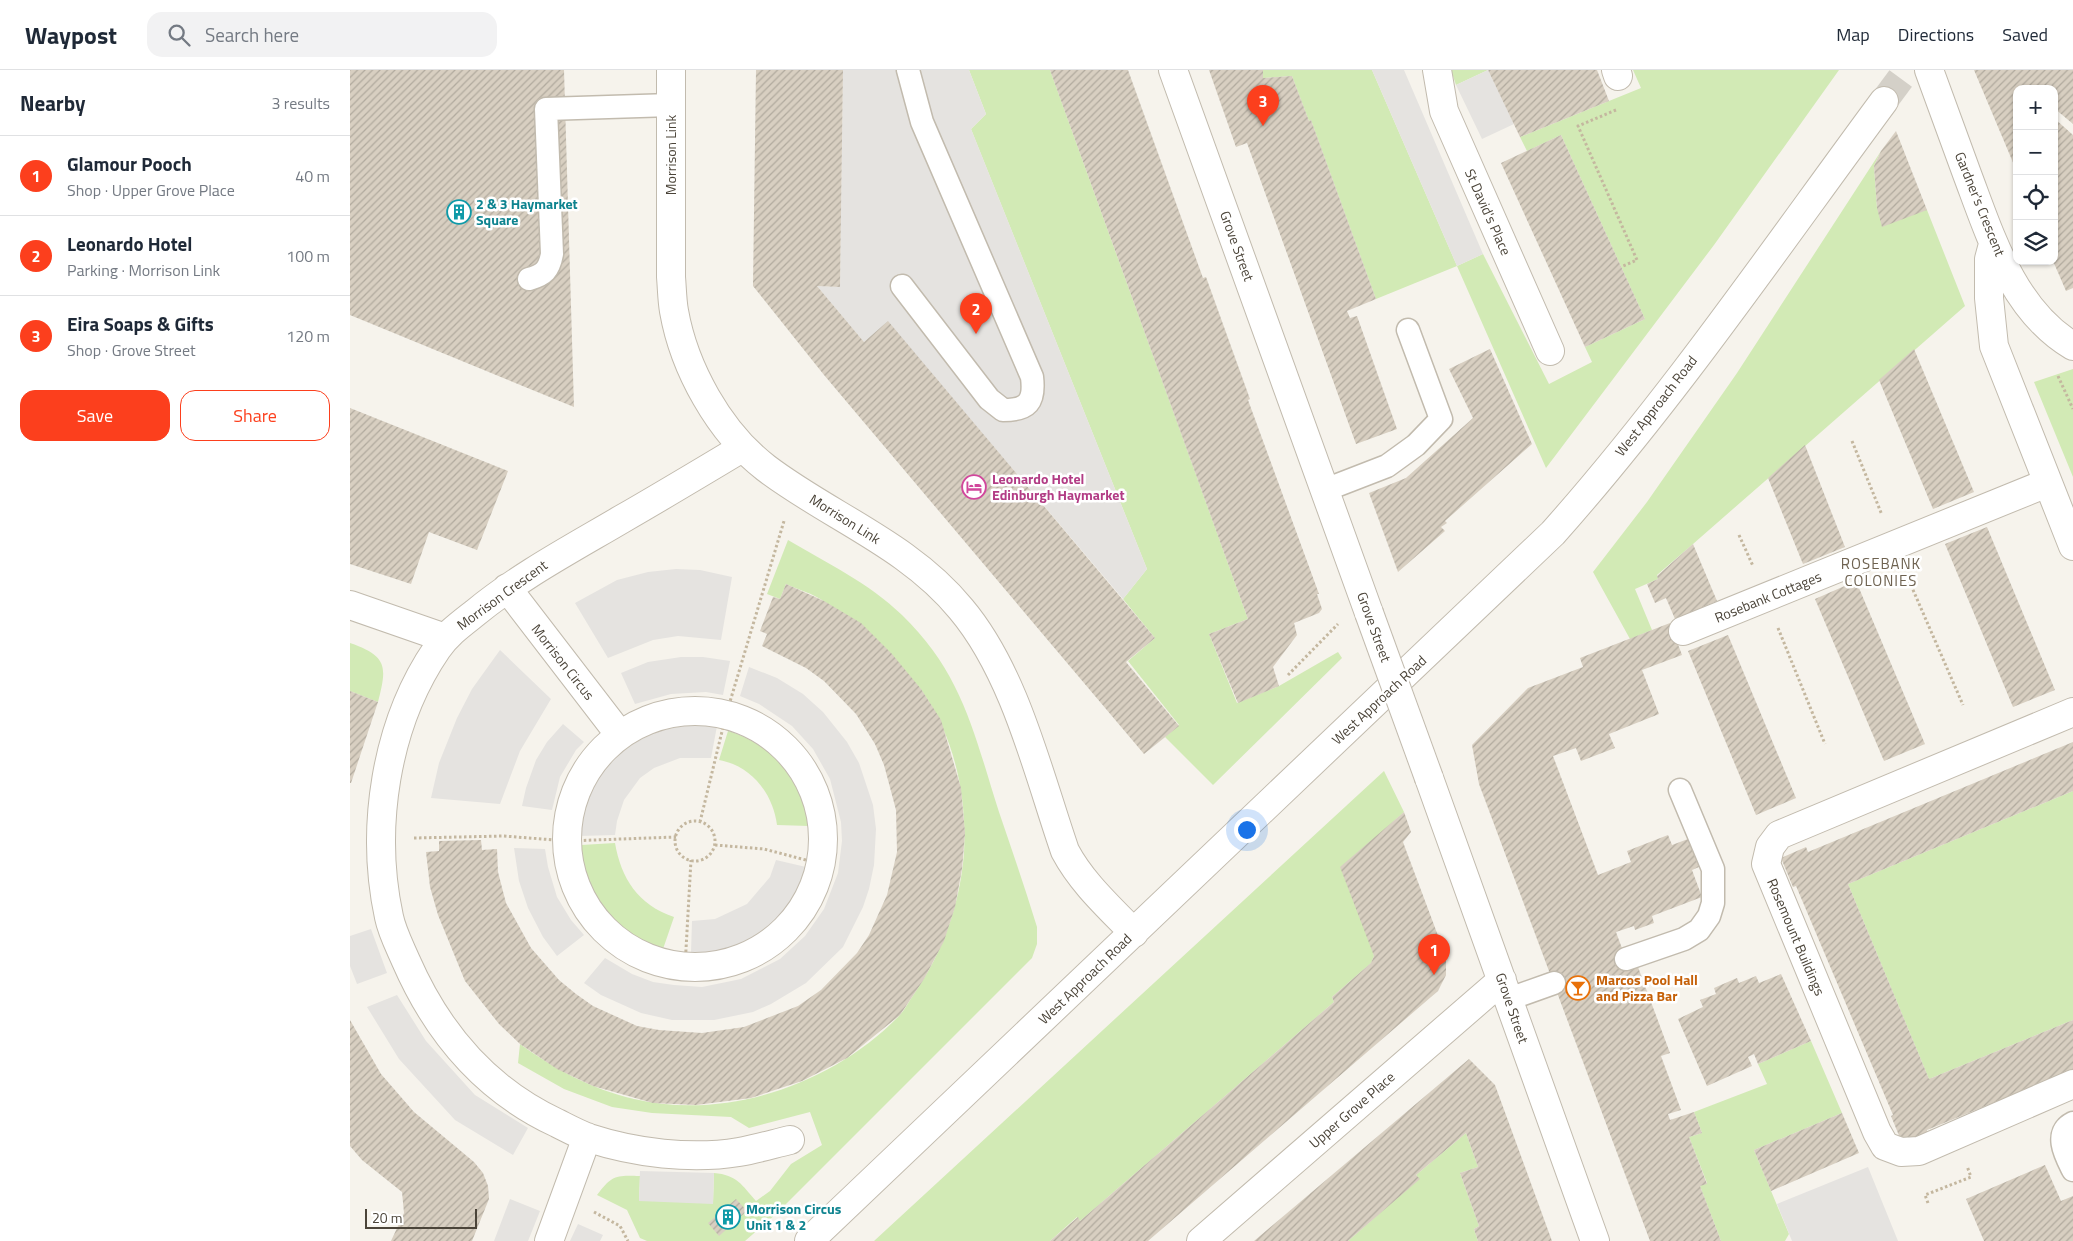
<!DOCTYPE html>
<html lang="en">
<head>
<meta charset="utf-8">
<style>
	body { margin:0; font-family:"Titillium Web",sans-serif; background:#f2f2f3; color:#1f2937 }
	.controls { position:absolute; right:15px; top:15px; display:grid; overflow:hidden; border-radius:10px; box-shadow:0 1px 4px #0004 }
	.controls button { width:45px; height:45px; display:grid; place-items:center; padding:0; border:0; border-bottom:1px solid #e0e1e3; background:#fff; color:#1f2937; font:25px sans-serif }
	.scale { position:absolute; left:15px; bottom:12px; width:112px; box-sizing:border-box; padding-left:5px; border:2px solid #4b4439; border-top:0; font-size:14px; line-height:18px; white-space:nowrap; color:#4b4439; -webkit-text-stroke:4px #fff; paint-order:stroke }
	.you { position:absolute; left:896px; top:759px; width:18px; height:18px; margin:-12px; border:4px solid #fff; border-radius:50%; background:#1a73e8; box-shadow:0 0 0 8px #1a73e833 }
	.badge { display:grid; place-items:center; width:32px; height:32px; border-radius:50%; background:#fc3f1d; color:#fff; font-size:16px; font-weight:700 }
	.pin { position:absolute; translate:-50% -41px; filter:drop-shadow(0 1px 2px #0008) }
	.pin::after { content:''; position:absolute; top:26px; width:18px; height:15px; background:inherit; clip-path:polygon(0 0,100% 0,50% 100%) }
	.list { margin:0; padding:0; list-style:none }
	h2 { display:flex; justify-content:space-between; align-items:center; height:65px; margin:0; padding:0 20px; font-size:21px }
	h2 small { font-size:16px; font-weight:400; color:#747a83 }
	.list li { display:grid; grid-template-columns:32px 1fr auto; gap:15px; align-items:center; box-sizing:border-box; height:80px; padding:0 20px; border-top:1px solid #e0e1e3 }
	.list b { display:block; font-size:19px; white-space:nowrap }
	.list p { margin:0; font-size:16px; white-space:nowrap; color:#747a83 }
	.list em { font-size:16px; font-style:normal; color:#747a83 }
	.actions { display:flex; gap:10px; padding:15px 20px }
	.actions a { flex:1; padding:11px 0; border:1px solid #fc3f1d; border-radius:15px; text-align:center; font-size:18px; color:#fc3f1d }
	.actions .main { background:#fc3f1d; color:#fff }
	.icon { flex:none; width:28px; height:28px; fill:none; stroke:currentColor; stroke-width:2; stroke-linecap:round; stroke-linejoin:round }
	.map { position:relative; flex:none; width:1723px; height:1171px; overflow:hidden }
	header { display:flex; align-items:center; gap:30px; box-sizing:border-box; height:70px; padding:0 25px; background:#fff; border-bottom:1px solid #e0e1e3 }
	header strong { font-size:24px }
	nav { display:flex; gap:28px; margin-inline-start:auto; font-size:18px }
	.search { width:350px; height:45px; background:#f2f2f3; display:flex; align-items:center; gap:12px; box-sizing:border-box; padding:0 18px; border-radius:15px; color:#747a83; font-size:19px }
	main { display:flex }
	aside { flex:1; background:#fff }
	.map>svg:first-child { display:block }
	.green { fill:#d2eab5 }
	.parking { fill:#e5e3e0 }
	.building { fill:url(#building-hatch) }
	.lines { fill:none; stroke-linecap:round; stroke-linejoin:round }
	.tertiary-tunnel { stroke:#d4d0c8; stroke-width:28; stroke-dasharray:28 14; stroke-linecap:butt }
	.service-casing { stroke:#c2bbae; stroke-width:25 }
	.minor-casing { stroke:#c2bbae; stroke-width:30 }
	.tertiary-casing { stroke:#c2bbae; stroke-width:30 }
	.path { stroke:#c4b79f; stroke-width:3; stroke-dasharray:2.5 2.5; stroke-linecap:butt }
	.service { stroke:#fff; stroke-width:22 }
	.minor { stroke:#fff; stroke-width:28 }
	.tertiary { stroke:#fff; stroke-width:28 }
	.minor-bridge-casing { stroke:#c2bbae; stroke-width:30; stroke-linecap:butt }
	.minor-bridge { stroke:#fff; stroke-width:28 }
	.labels { text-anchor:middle; stroke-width:5; stroke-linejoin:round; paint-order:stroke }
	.street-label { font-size:14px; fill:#4b4439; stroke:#fff }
	.culture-label { font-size:14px; font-weight:bold; fill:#0d838f; stroke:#fff; text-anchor:start }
	.hotel-label { font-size:14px; font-weight:bold; fill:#b23c85; stroke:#fff; text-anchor:start }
	.food-label { font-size:14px; font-weight:bold; fill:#c56008; stroke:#fff; text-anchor:start }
	.neighbourhood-label { font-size:15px; letter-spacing:1px; fill:#6e6250; stroke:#fff }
</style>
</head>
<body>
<header>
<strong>Waypost</strong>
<div class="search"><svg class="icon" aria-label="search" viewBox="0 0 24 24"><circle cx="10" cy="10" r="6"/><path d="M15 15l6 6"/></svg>Search here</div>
<nav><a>Map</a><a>Directions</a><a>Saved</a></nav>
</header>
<main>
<aside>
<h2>Nearby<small>3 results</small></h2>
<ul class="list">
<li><span class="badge">1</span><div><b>Glamour Pooch</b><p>Shop · Upper Grove Place</p></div><em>40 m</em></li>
<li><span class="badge">2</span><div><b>Leonardo Hotel</b><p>Parking · Morrison Link</p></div><em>100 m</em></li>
<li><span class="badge">3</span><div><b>Eira Soaps &amp; Gifts</b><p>Shop · Grove Street</p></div><em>120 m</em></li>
</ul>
<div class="actions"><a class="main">Save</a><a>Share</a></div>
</aside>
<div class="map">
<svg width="1723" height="1171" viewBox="0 0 1723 1171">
	<defs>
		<pattern id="building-hatch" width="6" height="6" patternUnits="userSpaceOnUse" patternTransform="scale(1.25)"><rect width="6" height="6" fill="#d8cfc1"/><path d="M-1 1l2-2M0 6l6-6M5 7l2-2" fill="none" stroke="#b1aa9e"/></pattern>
	</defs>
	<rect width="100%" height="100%" fill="#f6f3ec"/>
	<!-- green -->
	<path class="green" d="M 619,0 L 700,0 L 898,549 L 859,564 L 887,633 L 929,616 L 988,582 L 992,588 L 863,715 L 815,667 L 829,655 L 778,591 L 805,568 L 773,529 L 797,499 L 621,59 L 636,44 Z
		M 913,0 L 1022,0 L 1107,196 L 1133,184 L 1199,314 L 1242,292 L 1235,277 L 1295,249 L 1211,65 L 1177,81 L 1170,67 L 1291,18 L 1283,0 L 1489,0 L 1364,175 L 1196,398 L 1107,196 L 1026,229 L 961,50 L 959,51 L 942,6 L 913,8 Z
		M 1101,0 L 1138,0 L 1106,15 Z
		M 1531,81 L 1524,96 L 1527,138 L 1577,140 L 1615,236 L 1343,474 L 1307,505 L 1308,509 L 1285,519 L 1302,560 L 1280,569 L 1243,502 L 1297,432 L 1387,303 Z
		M 1723,299 L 1723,407 L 1684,312 Z
		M 438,470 C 477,493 519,513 552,545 C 613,604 624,664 649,742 C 662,780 675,818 687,857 L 687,874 L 682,888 L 427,1143 L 395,1171 L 297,1171 L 290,1168 L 277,1140 L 247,1125 C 262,1105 266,1105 290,1106 L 289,1130 L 363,1133 L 364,1103 C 387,1105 392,1115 406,1131 L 420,1121 L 441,1094 L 472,1075 L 460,1042 L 399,1058 L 381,1047 L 302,1043 L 262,1037 L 214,1019 L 168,993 L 170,974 C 205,999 241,1019 284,1029 C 377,1051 482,1014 548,947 C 555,940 559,931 564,924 C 593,882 610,834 614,783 C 617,727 605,668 572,621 C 561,606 542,593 527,580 C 510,564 493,546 475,532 C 464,524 449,520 436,514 L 430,529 L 417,524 Z
		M 0,573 C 38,586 37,597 28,632 L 0,621 Z
		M 378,661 C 423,674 451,710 459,756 L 427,755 C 423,724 402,696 369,690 Z
		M 1034,701 L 1054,742 L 1003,788 L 1024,886 L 1021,893 L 982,927 L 984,932 L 730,1151 L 727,1147 L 700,1171 L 524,1171 Z
		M 1723,721 L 1723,950 L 1579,1009 L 1498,814 Z
		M 265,773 C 271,808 288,835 324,847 L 313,879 C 268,866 231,823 231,775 Z
		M 1461,971 L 1492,1043 L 1404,1080 L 1439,1164 L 1435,1171 L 1371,1171 L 1350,1116 L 1357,1113 L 1339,1067 L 1352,1063 L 1344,1042 L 1417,1014 L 1408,994 Z
		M 1116,1063 L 1128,1097 L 1110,1103 L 1129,1156 L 1124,1159 L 1128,1171 L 998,1171 L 1069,1109 L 1066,1105 Z"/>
	<!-- parking -->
	<path class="parking" d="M 493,0 L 619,0 L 636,44 L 621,59 L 797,499 L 773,529 L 538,252 L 514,272 L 467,216 L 490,217 Z
		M 1022,0 L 1054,0 L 1133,184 L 1107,196 Z
		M 1138,0 L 1164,54 L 1132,69 L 1106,15 Z
		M 326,499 L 350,500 L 382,507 L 371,570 L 328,566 L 303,570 L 258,588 L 225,533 L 267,510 L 298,502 Z
		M 150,580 L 201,629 L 170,681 L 150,734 L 81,728 L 89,693 L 107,648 L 122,619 Z
		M 331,587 L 353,587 L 380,591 L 373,625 L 356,622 L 321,624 L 285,634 L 271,603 L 298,592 Z
		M 399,597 L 427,608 L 453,624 L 473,642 L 497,672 L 509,693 L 523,735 L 526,759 L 524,795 L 519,819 L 513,837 L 493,877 L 456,913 L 421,934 L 403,942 L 364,950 L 322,950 L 291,943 L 251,925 L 234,913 L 255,888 L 282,904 L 303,912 L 324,915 L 352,917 L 391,909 L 430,889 L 455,866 L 474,839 L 488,803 L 492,771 L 491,752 L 480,709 L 463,679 L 442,656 L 409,634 L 390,626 Z
		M 213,654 L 234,672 L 226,680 L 210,707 L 202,740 L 172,736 L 176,718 L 186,690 L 197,672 Z
		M 343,654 L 367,656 L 361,688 L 330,688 L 304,698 L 290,708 L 274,730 L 267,751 L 265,765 L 229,766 L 235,736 L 240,724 L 252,703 L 268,685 L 288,671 L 309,661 Z
		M 164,778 L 195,779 L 198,797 L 207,827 L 221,850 L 234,865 L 207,886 L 193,867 L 178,838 L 169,811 Z
		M 426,790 L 456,797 L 446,826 L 432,846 L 415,862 L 394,874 L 371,881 L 341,883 L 342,851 L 365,849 L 397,834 L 420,807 Z
		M 21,859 L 37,903 L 7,914 L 0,896 L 0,866 Z
		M 47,925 L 76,971 L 125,1025 L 178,1058 L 163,1085 L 105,1050 L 49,989 L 17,937 Z
		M 1518,1097 L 1548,1171 L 1442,1171 L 1427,1134 Z
		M 290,1101 L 364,1103 L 363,1134 L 289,1131 Z
		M 160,1129 L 190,1141 L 178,1171 L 144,1171 Z
		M 228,1154 L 253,1165 L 250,1171 L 220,1171 Z"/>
	<!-- building -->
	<path class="building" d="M 0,0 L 214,0 L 224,337 L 0,245 Z
		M 406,0 L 493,0 L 490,217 L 467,216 L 514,272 L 538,251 L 805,568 L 776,592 L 829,656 L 794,684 L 474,305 L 403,216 Z
		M 700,0 L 778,0 L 853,208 L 856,207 L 900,329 L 898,330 L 969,524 L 967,524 L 972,539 L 969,543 L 944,553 L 947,565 L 923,597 L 929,616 L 888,633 L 859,564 L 898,549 Z
		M 859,0 L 913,0 L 913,8 L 942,6 L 959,51 L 961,50 L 1026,229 L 997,241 L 1000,248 L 1007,246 L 1047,359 L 1006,374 L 897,73 L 886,77 Z
		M 1138,0 L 1247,0 L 1259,31 L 1170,67 Z
		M 1624,0 L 1723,0 L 1723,54 L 1704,38 L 1704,19 L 1683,19 L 1681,16 L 1678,19 L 1667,19 L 1667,102 Z
		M 1704,48 L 1723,65 L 1723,218 L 1716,221 L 1703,191 Z
		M 1546,61 L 1577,140 L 1532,157 L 1527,138 L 1524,96 L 1531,81 Z
		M 1211,65 L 1295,249 L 1235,277 L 1151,93 Z
		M 1140,279 L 1182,374 L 1095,451 L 1097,453 L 1091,457 L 1095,461 L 1048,502 L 1019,423 L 1056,408 L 1123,348 L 1099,299 Z
		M 1564,279 L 1624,422 L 1583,439 L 1529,310 Z
		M 0,338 L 158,401 L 127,480 L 79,462 L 61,514 L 0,494 Z
		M 1455,375 L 1495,477 L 1453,494 L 1418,408 Z
		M 1637,457 L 1705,620 L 1663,637 L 1595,474 Z
		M 1343,474 L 1367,531 L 1325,549 L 1316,528 L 1305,533 L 1297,514 L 1308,509 L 1307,506 Z
		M 1506,511 L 1575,674 L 1534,691 L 1465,529 Z
		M 436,514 L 474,531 L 511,553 L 542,584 L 571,619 L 591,650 L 611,718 L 615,763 L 612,799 L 605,837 L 594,871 L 574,909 L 550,945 L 497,988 L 452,1011 L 401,1028 L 346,1035 L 303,1033 L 243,1016 L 207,999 L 170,974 L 149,954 L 115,911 L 88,845 L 80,817 L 76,782 L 89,781 L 89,771 L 131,770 L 132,780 L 147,779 L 148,802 L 156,833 L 181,878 L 209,910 L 226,924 L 243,936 L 287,956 L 309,960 L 352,963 L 394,957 L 448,936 L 471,920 L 507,883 L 519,865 L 537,825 L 547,782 L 546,740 L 534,695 L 525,674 L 506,644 L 474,611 L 456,598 L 412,576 L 417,564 L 410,561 L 423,527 L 430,529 Z
		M 1320,553 L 1332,585 L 1292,600 L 1309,644 L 1259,664 L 1265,678 L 1231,691 L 1226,678 L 1203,686 L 1248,805 L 1281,792 L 1277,781 L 1318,765 L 1322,775 L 1338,769 L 1349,797 L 1342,800 L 1352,827 L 1302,846 L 1304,853 L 1285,860 L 1284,856 L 1266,862 L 1280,900 L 1288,897 L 1320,983 L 1311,986 L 1331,1040 L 1318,1044 L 1320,1050 L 1344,1042 L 1352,1063 L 1339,1067 L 1357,1114 L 1350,1116 L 1371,1171 L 1300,1171 L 1129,714 L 1122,675 L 1178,618 L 1233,597 L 1230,588 Z
		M 1378,565 L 1446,728 L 1406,745 L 1338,581 Z
		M 0,621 L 28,632 L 1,713 L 0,713 Z
		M 1723,672 L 1723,721 L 1498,814 L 1579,1009 L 1723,950 L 1723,1000 L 1577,1060 L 1577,1063 L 1552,1073 L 1541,1046 L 1543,1045 L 1446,816 L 1443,817 L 1431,788 L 1456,777 L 1458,782 Z
		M 1054,742 L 1061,762 L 1053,772 L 1096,887 L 1096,905 L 1088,921 L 798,1171 L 700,1171 L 728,1147 L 730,1151 L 984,932 L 982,927 L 1021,893 L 1024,886 L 990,797 Z
		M 1431,904 L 1461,971 L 1408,994 L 1404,984 L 1398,987 L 1402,996 L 1357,1016 L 1328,949 L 1353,937 L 1350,930 L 1366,924 L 1364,918 L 1387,908 L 1389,913 L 1406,906 L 1409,913 Z
		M 0,950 L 31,1004 L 64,1042 L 124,1092 L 133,1103 L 138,1116 L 139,1129 L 122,1171 L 41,1171 L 54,1143 L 52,1122 L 12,1090 L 0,1076 Z
		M 1119,989 L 1145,1015 L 1202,1171 L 1128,1171 L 1124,1159 L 1129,1156 L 1110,1103 L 1128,1097 L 1116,1063 L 1066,1105 L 1070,1109 L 998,1171 L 904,1171 Z
		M 1492,1043 L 1509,1083 L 1421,1121 L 1404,1080 Z
		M 1695,1095 L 1711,1131 L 1723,1126 L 1723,1171 L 1634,1171 L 1616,1129 Z
		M 386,1129 L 397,1141 L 369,1166 L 358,1153 Z"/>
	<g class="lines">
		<!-- tertiary-tunnel -->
		<path class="tertiary-tunnel" d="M 1534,31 L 1557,0"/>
		<!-- service casing -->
		<g class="service-casing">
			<path id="service" d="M 179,209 C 194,205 199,200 202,184 L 196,39 L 321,35
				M 552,216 L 639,329 L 653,340 C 678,340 685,332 682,307 L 572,52 L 558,0
				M 975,420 L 1037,396 L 1066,375 L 1091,349 L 1058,260
				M 1276,889 L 1334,869 L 1349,860 L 1359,846 L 1363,833 L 1363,799 L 1330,720
				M 1159,929 L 1204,913
				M 1723,1053 C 1703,1063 1716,1086 1723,1100"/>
		</g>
		<!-- minor casing -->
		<g class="minor-casing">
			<path id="minor" d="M 823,0 L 1019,543
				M 1087,0 L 1094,41 L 1200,281
				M 1266,0 L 1268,6
				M 1579,0 C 1592,35 1604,69 1617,104 C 1640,165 1663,241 1723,276
				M 1643,174 L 1639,189 L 1639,228 L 1644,276 L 1723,476
				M 392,378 C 352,402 312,426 272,449 C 221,479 170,506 125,543 C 111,554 97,564 87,579 C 35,655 20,759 39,847 C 42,862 50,877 56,891 C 87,962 136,1020 207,1053 C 217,1058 228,1064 239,1068 C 285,1083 341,1090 389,1082 C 406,1079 423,1074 440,1070
				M 157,518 L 270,665
				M 0,535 L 95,568
				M 1333,561 L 1697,413
				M217 769a128 128 0 1 1 256 0a128 128 0 1 1-256 0Z
				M 1723,642 L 1429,765 L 1420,777 L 1416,794 L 1527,1062 L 1535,1076 L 1551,1082 L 1569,1081 L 1723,1014
				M 1079,708 L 1245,1171
				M 199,1171 L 237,1067
				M 851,1171 L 1152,910"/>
		</g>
		<!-- tertiary casing -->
		<g class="tertiary-casing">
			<path id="tertiary" d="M 321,0 L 321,207 C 322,218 322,230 324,241 C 334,298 369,362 416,398 C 479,446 559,475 611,539 C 665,603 688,703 715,781 C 732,813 759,837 784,863
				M 459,1171 L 1203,463 C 1323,328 1426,177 1534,31"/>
		</g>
		<!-- path -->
		<path class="path" d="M 1266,40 L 1228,56 L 1287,190 L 1271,197
			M 1708,306 L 1723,339
			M 1502,371 L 1532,445
			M 1389,465 L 1403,496
			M 1557,506 L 1613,635
			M 1428,558 L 1475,674
			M 938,605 L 988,554
			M325 771a20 20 0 1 1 40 0a20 20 0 1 1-40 0Z
			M 350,752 L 376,645 L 434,451
			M 64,768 L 154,766 L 217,771 L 326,767
			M 365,775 L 414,779 L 471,794
			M 335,897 L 341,790
			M 1578,1133 L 1575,1125 L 1621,1107 L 1617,1096
			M 244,1142 L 270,1156 L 278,1171"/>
		<!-- service -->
		<use href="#service" class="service"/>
		<!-- minor -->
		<use href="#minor" class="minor"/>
		<!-- tertiary -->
		<use href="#tertiary" class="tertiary"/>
		<!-- minor-bridge casing -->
		<g class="minor-bridge-casing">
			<path id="minor-bridge" d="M 1019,543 L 1079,708"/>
		</g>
		<!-- minor-bridge -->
		<use href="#minor-bridge" class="minor-bridge"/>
	</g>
	<!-- icons -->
	<defs>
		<g id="building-ring" transform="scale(1.25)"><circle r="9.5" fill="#fff" stroke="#0f9aa8" stroke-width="1.5"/><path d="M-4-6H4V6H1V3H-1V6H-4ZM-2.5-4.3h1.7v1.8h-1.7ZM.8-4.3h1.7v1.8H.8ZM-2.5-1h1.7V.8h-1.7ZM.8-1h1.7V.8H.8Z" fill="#0f9aa8"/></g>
		<g id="hotel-ring" transform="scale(1.25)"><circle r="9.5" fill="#fff" stroke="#d1479c" stroke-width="1.5"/><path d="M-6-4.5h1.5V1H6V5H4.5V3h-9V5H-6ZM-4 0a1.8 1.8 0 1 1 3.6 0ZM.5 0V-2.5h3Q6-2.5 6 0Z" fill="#d1479c"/></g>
		<g id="bar-ring" transform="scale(1.25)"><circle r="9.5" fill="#fff" stroke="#e8710a" stroke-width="1.5"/><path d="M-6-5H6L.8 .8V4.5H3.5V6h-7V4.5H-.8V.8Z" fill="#e8710a"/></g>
	</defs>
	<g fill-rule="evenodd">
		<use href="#building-ring" x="109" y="142"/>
		<use href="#hotel-ring" x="624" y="417"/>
		<use href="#bar-ring" x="1228" y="918"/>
		<use href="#building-ring" x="378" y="1147"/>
	</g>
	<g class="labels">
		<!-- street labels -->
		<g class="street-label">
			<text transform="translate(321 85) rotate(-90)" y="5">Morrison Link</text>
			<text transform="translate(1630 134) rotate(68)" y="5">Gardner's Crescent</text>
			<text transform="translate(1138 142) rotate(66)" y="5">St David's Place</text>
			<text transform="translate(887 176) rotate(70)" y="5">Grove Street</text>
			<text transform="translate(1306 336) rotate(-52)" y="5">West Approach Road</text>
			<text transform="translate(495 449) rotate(32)" y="5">Morrison Link</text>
			<text transform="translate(152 525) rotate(-36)" y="5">Morrison Crescent</text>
			<text transform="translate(1418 527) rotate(-22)" y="5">Rosebank Cottages</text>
			<text transform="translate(1024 557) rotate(70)" y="5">Grove Street</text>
			<text transform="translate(213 592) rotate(52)" y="5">Morrison Circus</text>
			<text transform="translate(1029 630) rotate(-43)" y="5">West Approach Road</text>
			<text transform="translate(1446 867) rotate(67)" y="5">Rosemount Buildings</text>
			<text transform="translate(735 909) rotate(-44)" y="5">West Approach Road</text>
			<text transform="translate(1162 938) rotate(71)" y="5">Grove Street</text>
			<text transform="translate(1002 1040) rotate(-41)" y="5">Upper Grove Place</text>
		</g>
		<!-- culture labels -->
		<g class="culture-label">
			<text x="126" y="139">2 &amp; 3 Haymarket<tspan x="126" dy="16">Square</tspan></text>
			<text x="396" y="1144">Morrison Circus<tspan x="396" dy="16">Unit 1 &amp; 2</tspan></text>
		</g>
		<!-- hotel labels -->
		<g class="hotel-label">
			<text x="642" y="414">Leonardo Hotel<tspan x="642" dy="16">Edinburgh Haymarket</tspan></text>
		</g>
		<!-- food labels -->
		<g class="food-label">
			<text x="1246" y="915">Marcos Pool Hall<tspan x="1246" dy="16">and Pizza Bar</tspan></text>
		</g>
		<!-- neighbourhood labels -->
		<g class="neighbourhood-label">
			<text x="1531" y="499">ROSEBANK<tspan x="1531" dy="17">COLONIES</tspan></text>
		</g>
	</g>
</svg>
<div class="controls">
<button>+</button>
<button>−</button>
<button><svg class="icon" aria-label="locate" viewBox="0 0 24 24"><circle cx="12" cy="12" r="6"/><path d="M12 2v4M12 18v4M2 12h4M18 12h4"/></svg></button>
<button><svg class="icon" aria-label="layers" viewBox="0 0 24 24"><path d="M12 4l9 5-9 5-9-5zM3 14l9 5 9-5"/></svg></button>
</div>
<div class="scale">20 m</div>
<div class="you"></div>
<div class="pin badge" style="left:1084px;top:905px">1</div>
<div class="pin badge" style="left:626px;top:264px">2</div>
<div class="pin badge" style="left:913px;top:56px">3</div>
</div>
</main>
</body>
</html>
